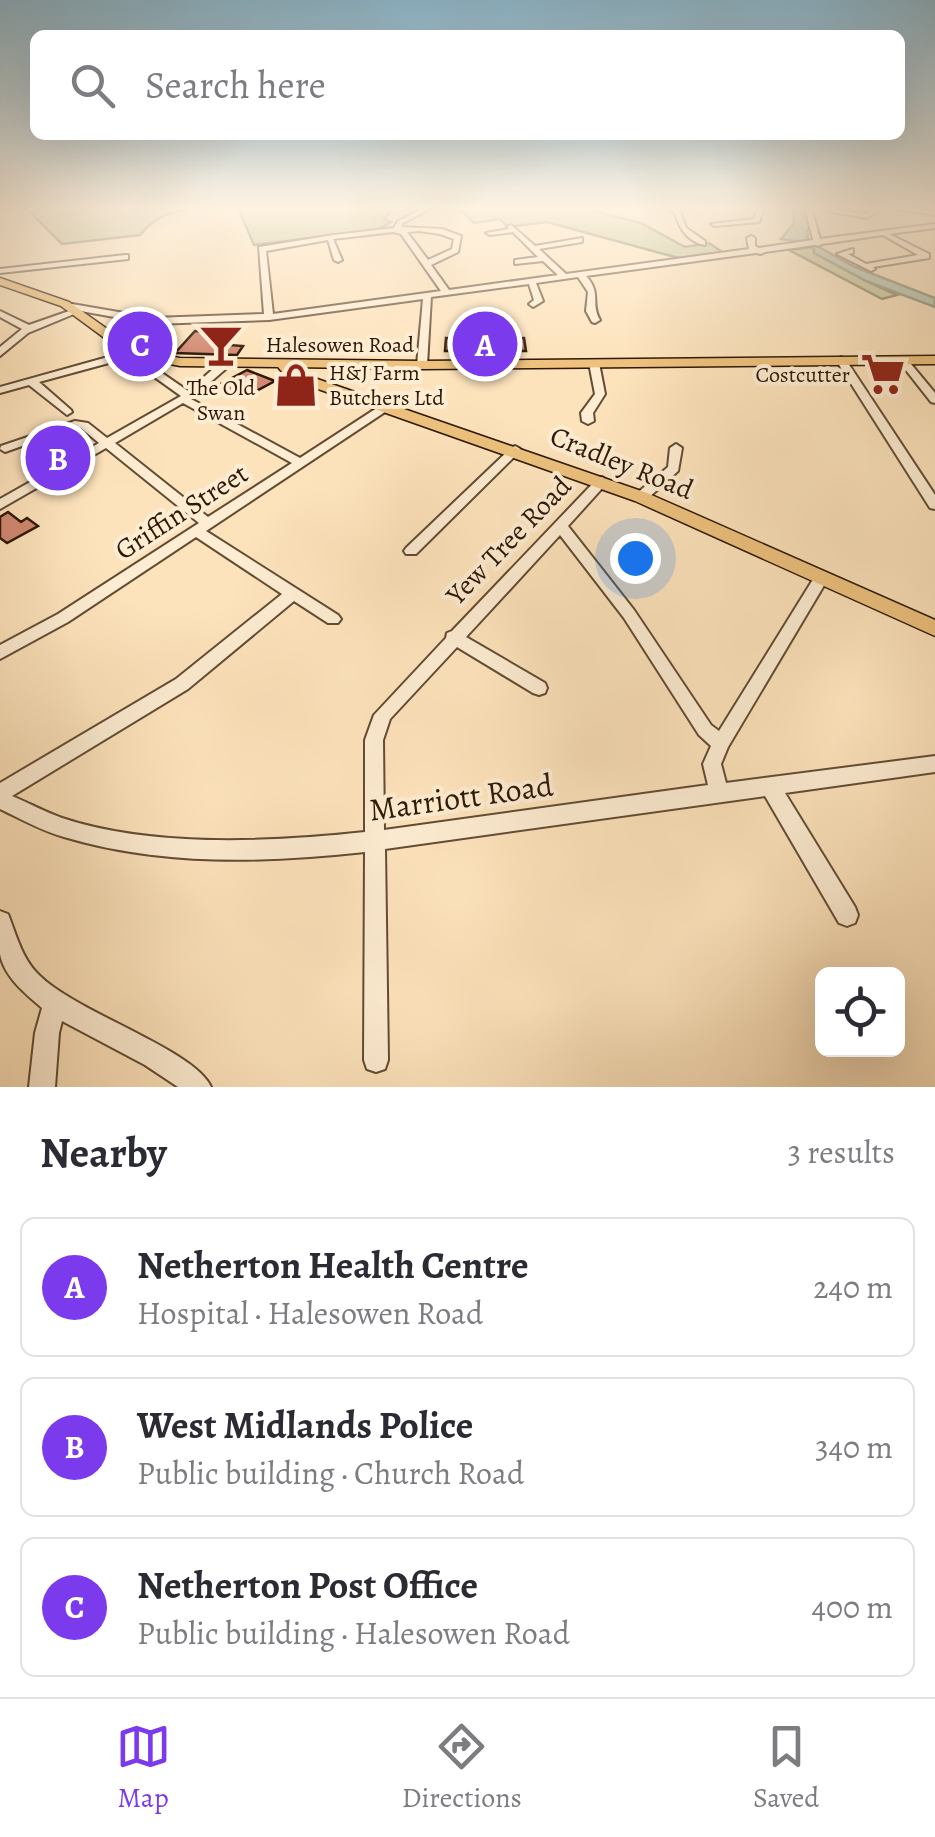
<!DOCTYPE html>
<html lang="en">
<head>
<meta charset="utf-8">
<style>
	body { margin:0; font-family:Alegreya,serif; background:#f2f2f3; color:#2b2b33 }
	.controls { position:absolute; right:30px; bottom:30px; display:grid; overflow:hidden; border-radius:15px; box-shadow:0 10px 40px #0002 }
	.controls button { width:90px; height:90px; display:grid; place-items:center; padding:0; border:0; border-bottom:2px solid #e1e1e2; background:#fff; color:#2b2b33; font:50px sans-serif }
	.you { position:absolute; left:635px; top:558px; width:35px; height:35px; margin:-25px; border:8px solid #fff; border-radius:50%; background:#1a73e8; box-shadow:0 0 0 15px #1a73e833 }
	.badge { display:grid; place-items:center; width:65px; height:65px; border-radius:50%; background:#7c3aed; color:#fff; font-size:32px; font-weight:700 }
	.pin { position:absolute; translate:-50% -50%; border:5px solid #fff; box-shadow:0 2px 10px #0006 }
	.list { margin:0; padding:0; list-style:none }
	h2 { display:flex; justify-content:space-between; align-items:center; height:130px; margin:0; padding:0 40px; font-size:42px }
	h2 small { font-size:32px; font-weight:400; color:#7c7c81 }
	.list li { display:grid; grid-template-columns:65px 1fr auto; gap:30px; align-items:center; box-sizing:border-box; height:140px; margin:0 20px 20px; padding:0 20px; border:2px solid #e1e1e2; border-radius:15px }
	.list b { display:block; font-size:38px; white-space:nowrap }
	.list p { margin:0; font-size:32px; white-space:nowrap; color:#7c7c81 }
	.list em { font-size:32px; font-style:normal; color:#7c7c81 }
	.icon { flex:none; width:55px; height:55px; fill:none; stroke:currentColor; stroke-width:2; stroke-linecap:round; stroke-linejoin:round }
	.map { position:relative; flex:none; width:935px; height:1087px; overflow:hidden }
	.search { position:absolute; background:#fff; box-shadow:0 10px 40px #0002; left:30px; right:30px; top:30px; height:110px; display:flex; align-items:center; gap:25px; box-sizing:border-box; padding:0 35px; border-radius:15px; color:#7c7c81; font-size:38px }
	.sheet { height:610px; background:#fff }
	nav { display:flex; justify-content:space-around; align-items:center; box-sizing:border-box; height:140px; border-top:2px solid #e1e1e2; background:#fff; font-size:28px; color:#7c7c81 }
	nav a { display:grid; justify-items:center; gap:5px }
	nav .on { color:#7c3aed }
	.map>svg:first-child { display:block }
	.green { fill:#bbc594; stroke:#746f4d; stroke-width:2.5 }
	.water { fill:#a1bfab; stroke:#737d69; stroke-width:2.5 }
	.building { fill:#d28973; stroke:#2e1906; stroke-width:2.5 }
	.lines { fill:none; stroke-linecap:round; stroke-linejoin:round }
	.minor-casing { stroke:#624c34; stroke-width:4 }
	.major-casing { stroke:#2e1906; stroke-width:3 }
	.minor { fill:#feedd3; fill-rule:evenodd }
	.major { fill:#eec27e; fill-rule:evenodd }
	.labels { text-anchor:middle; stroke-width:8; stroke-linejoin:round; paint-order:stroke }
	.far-street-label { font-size:22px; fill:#2e1906; stroke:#feedd3 }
	.far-poi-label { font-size:22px; fill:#2e1906; stroke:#feedd3; text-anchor:start }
	.street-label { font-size:28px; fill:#2e1906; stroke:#feedd3 }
	.near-street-label { font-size:32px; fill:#2e1906; stroke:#feedd3 }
</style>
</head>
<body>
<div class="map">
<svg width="935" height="1087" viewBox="0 0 935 1087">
	<rect width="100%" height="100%" fill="#fde3bc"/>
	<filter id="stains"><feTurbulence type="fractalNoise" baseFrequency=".002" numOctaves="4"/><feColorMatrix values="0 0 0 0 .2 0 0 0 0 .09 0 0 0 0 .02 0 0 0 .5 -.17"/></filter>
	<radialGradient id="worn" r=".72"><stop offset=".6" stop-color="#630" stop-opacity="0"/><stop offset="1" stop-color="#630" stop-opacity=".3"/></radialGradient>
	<!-- green -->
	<path class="green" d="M 0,207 L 396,207 L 384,219 L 391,222 L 377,230 L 254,245 L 238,208 C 196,210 166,203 140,235 L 62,244 L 26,208 L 0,210 Z
		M 446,207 L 580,207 L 641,223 L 685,247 L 709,243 L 725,254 L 682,259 L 547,222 L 508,227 L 500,219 L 474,223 L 462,211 Z
		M 811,247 L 866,281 L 897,295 L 882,299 L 789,250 Z"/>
	<!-- water -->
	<path class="water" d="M 788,207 L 804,207 L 811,227 L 807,230 L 808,241 L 855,267 L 935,298 L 935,307 L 866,281 L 814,253 L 814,249 L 802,242 L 781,239 L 794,223 L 793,210 Z"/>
	<!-- building -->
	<path class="building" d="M 195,331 L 238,332 L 229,345 L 243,346 L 237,355 L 175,353 Z
		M 446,338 L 524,338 L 526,351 L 445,351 Z
		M 247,370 L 275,381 L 247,396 L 240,393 L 234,396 L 215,387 Z
		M 8,512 L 21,522 L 27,518 L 38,526 L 7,543 L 0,538 L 0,517 Z"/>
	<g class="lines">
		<!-- minor casing -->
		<g class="minor-casing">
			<path id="minor" d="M 427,207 L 434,207 L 403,223 L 402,227 L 442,229 L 461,236 L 458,252 L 431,265 L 449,290 L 558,275 L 543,261 L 515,264 L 515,260 L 538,257 L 513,232 L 490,235 L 486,233 L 509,229 L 507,227 L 511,225 L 535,246 L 582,238 L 582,242 L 539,249 L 566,274 L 749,249 L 747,238 L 751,236 L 755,238 L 755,246 L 759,248 L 813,240 L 805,207 L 811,207 L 820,239 L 935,224 L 935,228 L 889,234 L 929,254 L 929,258 L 873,267 L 875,269 L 871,271 L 837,254 L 853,249 L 853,253 L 848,254 L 866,264 L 918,255 L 883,235 L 822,244 L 818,246 L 815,245 L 765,252 L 761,254 L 756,253 L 586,276 C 602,293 590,303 600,320 L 595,323 L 592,322 L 586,311 L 588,292 L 578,277 L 536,283 L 543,301 L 533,307 L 529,304 L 534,300 L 529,284 L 431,297 L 427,365 L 422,368 L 417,365 L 423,299 L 269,320 L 153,324 L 81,311 L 28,333 L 0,356 L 0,347 L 22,329 L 0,317 L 0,311 L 29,325 L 72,310 L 68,307 L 72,304 L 153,318 L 264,314 L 259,247 L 334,235 L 394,228 L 398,221 ZM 419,231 L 440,234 L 454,239 L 452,249 L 428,260 L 407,232 ZM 393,232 L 401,234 L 441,291 L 273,314 L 266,251 L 328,240 L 334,260 L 338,262 L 342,260 L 333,239 Z
				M 664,207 L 671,207 L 680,211 L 686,228 L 705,241 L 705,245 C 688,242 679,228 675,213 Z
				M 758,207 L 764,207 L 759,222 L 715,226 L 711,224 L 754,219 Z
				M 876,207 L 883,207 L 867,218 L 821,210 L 824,208 L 866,214 Z
				M 893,207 L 935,211 L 935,215 L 896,209 Z
				M 125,255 L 128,255 L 128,259 L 0,273 L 0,269 Z
				M 133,350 L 140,352 L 140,358 L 188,391 L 221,362 L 229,362 L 229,366 L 191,399 L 300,458 L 383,404 L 391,404 L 391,408 L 206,531 L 338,615 L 341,619 L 338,623 L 328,623 L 294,601 L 188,689 L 12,796 C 29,803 45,812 62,818 C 153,848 271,842 365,832 L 365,740 L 374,715 L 446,638 L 447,633 L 452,631 L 598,478 L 602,477 L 608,481 L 606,484 L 568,526 L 634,610 L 711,725 L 719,731 L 817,573 L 827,573 L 829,577 L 728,747 L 721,764 L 726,783 L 935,756 L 935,772 L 785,793 L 855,907 L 858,915 L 855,923 L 847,926 L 839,923 L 765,796 L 385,849 L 388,1060 L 385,1069 L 376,1072 L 367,1069 L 364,1060 L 365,852 C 265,863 161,866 64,837 C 42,831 21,819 0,809 L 0,783 L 176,679 L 282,594 L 196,537 L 68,622 L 0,659 L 0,645 L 58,614 L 199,523 L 106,448 L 0,509 L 0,499 L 99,443 L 81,428 L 76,427 L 5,452 L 0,449 L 1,446 L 75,421 L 88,423 L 107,438 L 181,396 L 132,361 L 131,357 L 39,382 L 71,410 L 72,412 L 67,415 L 29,385 L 0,393 L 0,387 ZM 183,403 L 292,463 L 208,517 L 115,443 ZM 560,535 L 624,618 L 699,735 L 711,746 L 703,764 L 708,785 L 384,830 L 383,740 L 390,719 L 457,647 L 533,693 L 539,695 L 545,693 L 547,688 L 545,683 L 466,637 Z
				M 841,357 L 846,360 L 935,495 L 935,509 L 930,508 L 836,360 Z
				M 903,357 L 906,358 L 935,393 L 935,403 L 931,402 L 898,360 Z
				M 594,360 L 599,363 L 605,394 L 593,413 L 594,421 L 588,424 L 582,421 L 581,413 L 595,394 L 589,363 Z
				M 676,444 L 682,448 L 678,471 L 646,500 L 636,500 L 635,497 L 636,494 L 668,467 L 670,448 Z
				M 515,446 L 519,448 L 521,450 L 519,452 L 416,554 L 406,554 L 404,551 L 406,548 L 511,448 Z
				M 0,911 L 8,914 C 17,937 22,959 40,976 C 76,1012 195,1050 211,1087 L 178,1087 L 145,1065 L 62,1021 L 59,1033 L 55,1087 L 29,1087 L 35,1033 L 42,1008 C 26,994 4,977 0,954 C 0,941 0,925 0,911 Z"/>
		</g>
		<!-- major casing -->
		<g class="major-casing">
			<path id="major" d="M 0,278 L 69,302 L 137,350 L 180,358 L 422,361 L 935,356 L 935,364 L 422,369 L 292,367 L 297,372 L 647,493 L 935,620 L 935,636 L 635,501 L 287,378 L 278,367 L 180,366 L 129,356 L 61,306 L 0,285 Z"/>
		</g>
		<!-- minor -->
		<use href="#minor" class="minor"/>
		<!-- major -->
		<use href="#major" class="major"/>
	</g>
	<!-- sky -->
	<linearGradient id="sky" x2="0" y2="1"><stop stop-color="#8bb8d0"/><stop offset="0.58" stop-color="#fef2e1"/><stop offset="1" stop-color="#fef2e1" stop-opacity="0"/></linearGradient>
	<rect width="935" height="359" fill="url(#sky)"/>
	<!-- icons -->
	<defs>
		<g id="bar-bare" transform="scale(3.45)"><path d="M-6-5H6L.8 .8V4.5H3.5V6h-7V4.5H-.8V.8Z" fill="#8f2418" stroke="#feedd3" stroke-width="2.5" paint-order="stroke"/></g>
		<g id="supermarket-bare" transform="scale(3.45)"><path d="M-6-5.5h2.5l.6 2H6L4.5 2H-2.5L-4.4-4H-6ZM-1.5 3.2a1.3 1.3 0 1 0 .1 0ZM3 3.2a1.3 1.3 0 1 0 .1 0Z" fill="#8f2418" stroke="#feedd3" stroke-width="2.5" paint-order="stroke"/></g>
		<g id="shop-bare" transform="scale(3.45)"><path d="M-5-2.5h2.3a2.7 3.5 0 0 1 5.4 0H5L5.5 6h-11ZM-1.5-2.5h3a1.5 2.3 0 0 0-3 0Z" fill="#8f2418" stroke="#feedd3" stroke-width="2.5" paint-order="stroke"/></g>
	</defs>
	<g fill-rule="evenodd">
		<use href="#bar-bare" x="221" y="345"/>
		<use href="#supermarket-bare" x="883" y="374"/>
		<use href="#shop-bare" x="296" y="385"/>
	</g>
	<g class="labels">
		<!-- far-street labels -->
		<g class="far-street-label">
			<text x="340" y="352">Halesowen Road</text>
		</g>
		<!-- far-poi labels -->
		<g class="far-poi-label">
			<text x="329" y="380">H&amp;J Farm<tspan x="329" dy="25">Butchers Ltd</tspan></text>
			<text x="850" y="382" text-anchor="end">Costcutter</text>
			<text x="221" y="395" text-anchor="middle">The Old<tspan x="221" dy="25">Swan</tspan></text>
		</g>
		<!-- street labels -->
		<g class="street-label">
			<text transform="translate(622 462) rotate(22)" y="10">Cradley Road</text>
			<text transform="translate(181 511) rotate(-33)" y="10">Griffin Street</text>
			<text transform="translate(508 540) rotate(-46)" y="10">Yew Tree Road</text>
		</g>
		<!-- near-street labels -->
		<g class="near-street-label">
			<text transform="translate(461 797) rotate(-8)" y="11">Marriott Road</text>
		</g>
	</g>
	<rect width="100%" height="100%" filter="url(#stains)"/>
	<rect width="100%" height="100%" fill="url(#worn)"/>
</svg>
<div class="controls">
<button><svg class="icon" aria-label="locate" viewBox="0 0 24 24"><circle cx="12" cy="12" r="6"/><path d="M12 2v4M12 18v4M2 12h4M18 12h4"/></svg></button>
</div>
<div class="you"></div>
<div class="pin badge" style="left:485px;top:344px">A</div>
<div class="pin badge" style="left:58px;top:458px">B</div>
<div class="pin badge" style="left:140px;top:344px">C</div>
<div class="search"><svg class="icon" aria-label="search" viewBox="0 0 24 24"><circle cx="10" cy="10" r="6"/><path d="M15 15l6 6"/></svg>Search here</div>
</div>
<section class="sheet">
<h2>Nearby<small>3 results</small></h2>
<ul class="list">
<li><span class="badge">A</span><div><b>Netherton Health Centre</b><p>Hospital · Halesowen Road</p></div><em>240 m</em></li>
<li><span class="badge">B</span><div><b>West Midlands Police</b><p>Public building · Church Road</p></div><em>340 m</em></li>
<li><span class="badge">C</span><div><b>Netherton Post Office</b><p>Public building · Halesowen Road</p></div><em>400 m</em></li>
</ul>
</section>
<nav>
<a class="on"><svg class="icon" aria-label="map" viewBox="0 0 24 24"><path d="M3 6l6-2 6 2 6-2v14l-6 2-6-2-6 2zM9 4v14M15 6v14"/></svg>Map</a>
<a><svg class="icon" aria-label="directions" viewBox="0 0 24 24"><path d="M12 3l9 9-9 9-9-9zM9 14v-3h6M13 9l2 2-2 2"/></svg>Directions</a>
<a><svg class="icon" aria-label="saved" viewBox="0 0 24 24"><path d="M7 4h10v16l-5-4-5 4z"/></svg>Saved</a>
</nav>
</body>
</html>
